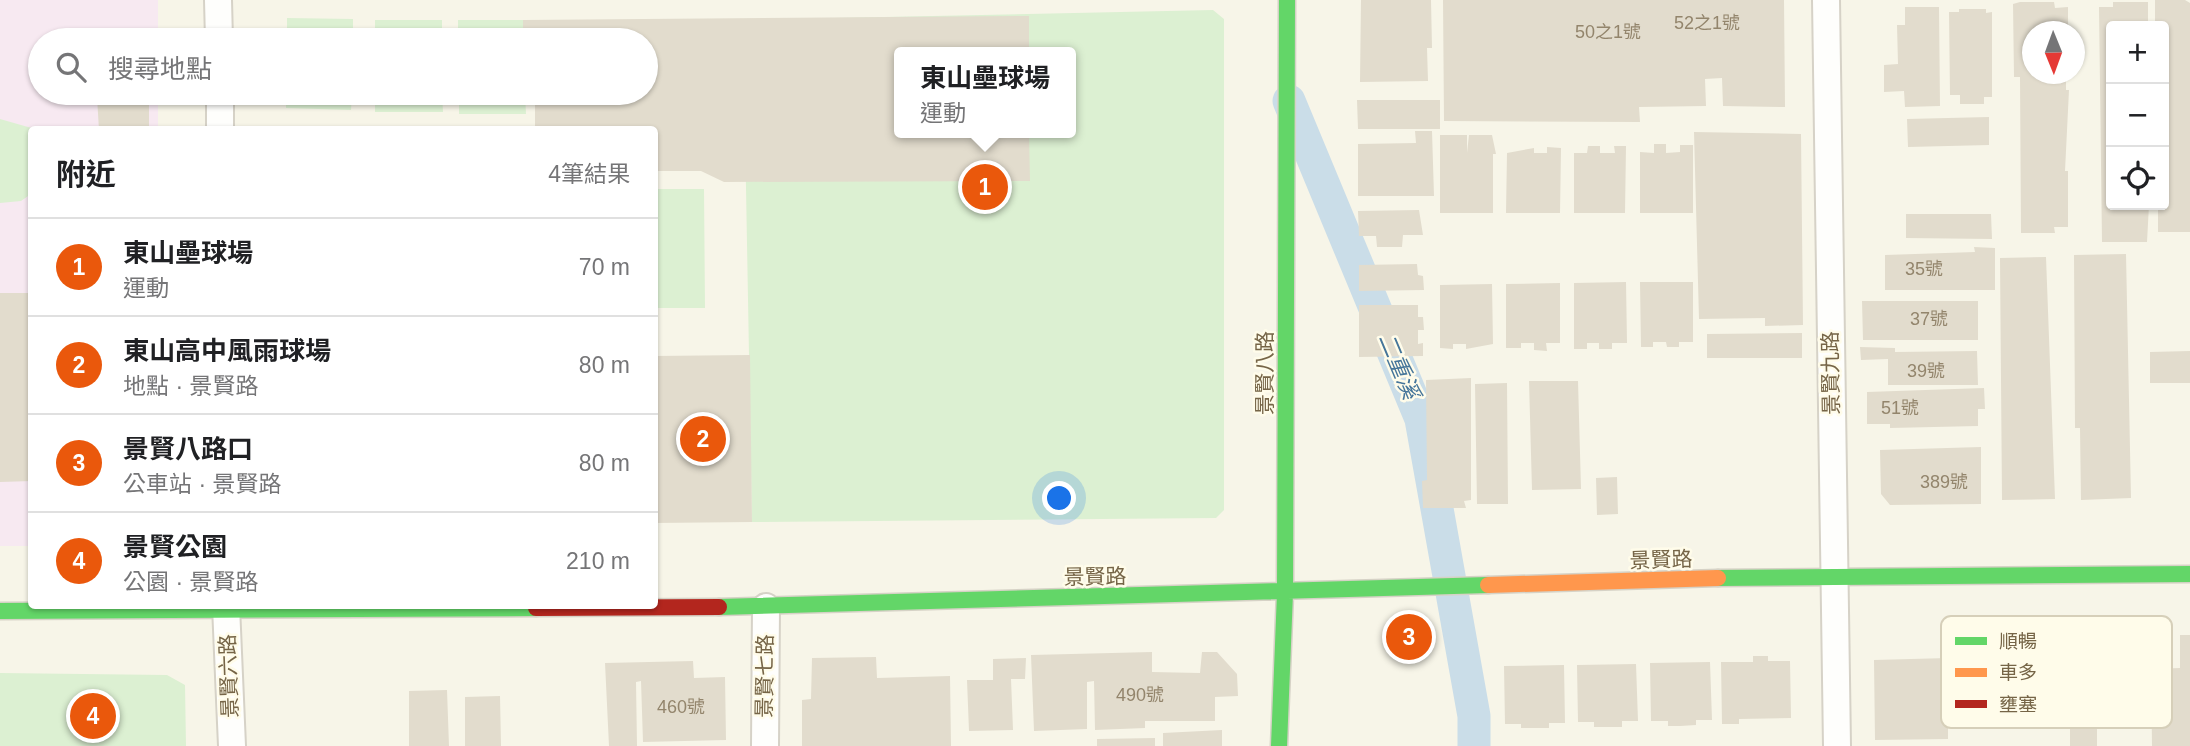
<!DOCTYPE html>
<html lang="zh-TW">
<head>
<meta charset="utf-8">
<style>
	body { margin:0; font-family:Arial,"Noto Sans TC",sans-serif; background:#f6f6f6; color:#202124 }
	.controls { position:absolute; right:21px; top:21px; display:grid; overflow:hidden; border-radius:7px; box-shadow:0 2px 5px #0004 }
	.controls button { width:63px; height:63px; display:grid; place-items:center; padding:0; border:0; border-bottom:2px solid #e0e0e0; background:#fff; color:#202124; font:35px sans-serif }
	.compass { position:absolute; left:2022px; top:21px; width:63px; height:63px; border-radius:50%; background:#fff; box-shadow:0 2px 5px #0004; rotate:179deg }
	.you { position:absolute; left:1060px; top:499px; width:24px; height:24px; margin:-18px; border:5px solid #fff; border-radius:50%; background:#1a73e8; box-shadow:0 0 0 10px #1a73e833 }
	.badge { display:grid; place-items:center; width:46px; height:46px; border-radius:50%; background:#ea580c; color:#fff; font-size:23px; font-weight:700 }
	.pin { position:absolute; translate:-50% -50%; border:4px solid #fff; box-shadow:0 2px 7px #0006 }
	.popup { position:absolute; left:894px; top:47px; width:182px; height:91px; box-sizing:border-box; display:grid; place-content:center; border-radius:7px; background:#fff; filter:drop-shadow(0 2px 5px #0005); font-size:23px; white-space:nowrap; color:#757577 }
	.popup b { font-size:26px; color:#202124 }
	.popup::after { content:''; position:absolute; left:50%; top:100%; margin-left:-14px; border:14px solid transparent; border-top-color:#fff }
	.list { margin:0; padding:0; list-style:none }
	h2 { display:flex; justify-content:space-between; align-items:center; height:91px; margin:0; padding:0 28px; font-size:30px }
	h2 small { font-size:23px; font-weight:400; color:#757577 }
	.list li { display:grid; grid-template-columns:46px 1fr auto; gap:21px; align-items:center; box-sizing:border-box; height:98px; padding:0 28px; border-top:2px solid #e0e0e0 }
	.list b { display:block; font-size:26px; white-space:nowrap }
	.list p { margin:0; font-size:23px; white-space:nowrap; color:#757577 }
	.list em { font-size:23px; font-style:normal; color:#757577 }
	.icon { flex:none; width:38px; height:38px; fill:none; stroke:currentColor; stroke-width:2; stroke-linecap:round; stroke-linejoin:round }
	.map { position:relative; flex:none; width:2190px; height:746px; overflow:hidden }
	.search { position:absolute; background:#fff; box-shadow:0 2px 5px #0004; left:28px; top:28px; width:630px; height:77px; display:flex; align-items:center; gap:18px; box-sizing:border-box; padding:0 24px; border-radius:38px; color:#757577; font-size:26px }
	.panel { position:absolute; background:#fff; box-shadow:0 2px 5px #0004; left:28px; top:126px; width:630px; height:483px; border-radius:7px }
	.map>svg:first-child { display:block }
	.education { fill:#f7e9f1 }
	.green { fill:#dcf0d2; fill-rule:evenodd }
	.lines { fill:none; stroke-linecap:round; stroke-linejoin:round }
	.canal { stroke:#cadde8; stroke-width:33 }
	.building { fill:#e2dccd }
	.street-casing { stroke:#d6d2c7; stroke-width:30 }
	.fast-casing { stroke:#d6d2c6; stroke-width:19 }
	.slow-casing { stroke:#d6d2c6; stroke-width:19 }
	.jam-casing { stroke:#d6d2c6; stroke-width:19 }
	.street { stroke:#fefefc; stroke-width:26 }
	.fast { stroke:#63d668; stroke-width:16 }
	.slow { stroke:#ff974d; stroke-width:16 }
	.jam { stroke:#b3261e; stroke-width:16 }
	.labels { text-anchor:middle; stroke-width:5; stroke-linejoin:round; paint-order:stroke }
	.number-label { font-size:18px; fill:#93856c }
	.street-label { font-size:21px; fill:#766547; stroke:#fffcea }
	.water-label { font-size:23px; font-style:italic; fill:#45759a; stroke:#fffcea }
	.key { fill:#fffcea; stroke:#d6cfb9; stroke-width:2 }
	.key-label { font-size:19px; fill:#766547 }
</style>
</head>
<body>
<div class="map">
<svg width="2190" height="746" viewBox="0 0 2190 746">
	<rect width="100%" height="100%" fill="#f7f5e8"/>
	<!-- education -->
	<path class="education" d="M 0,0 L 158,0 L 158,40 L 40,40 L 40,93 L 158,93 L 158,129 L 32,130 L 31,546 L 0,546 Z"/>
	<!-- green -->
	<path class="green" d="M 1213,10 L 1224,19 L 1224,510 L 1216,518 L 752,522 L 743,20 ZM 899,52 L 1071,52 L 1071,133 L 899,133 Z
		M 287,18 L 353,19 L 353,40 L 287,40 Z
		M 375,20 L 442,20 L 442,40 L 375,40 Z
		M 458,20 L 525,20 L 525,40 L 458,40 Z
		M 286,93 L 352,93 L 351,110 L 286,108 Z
		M 375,93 L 442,93 L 443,112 L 375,112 Z
		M 459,93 L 525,93 L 526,114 L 459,114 Z
		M 0,119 L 35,129 L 32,130 L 31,194 L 21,201 L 0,203 Z
		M 654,189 L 704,189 L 705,308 L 655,308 Z
		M 0,673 L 167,675 L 185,685 L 186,746 L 0,746 Z"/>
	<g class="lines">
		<!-- canal -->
		<path class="canal" d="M 1289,101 L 1421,419 L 1474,716 L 1474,746"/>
	</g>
	<!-- building -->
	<path class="building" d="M 1361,0 L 1431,0 L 1432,48 L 1427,48 L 1428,81 L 1360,82 Z
		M 1443,0 L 1784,0 L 1785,107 L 1723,106 L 1722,78 L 1705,79 L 1706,106 L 1639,107 L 1640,122 L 1444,121 Z
		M 2155,0 L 2185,0 L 2190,3 L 2190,232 L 2158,232 L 2158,205 L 2164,205 L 2164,26 L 2158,26 L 2155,22 Z
		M 2020,2 L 2054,2 L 2055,8 L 2068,7 L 2068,32 L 2032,32 L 2032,74 L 2066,74 L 2066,90 L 2069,90 L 2065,171 L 2068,171 L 2068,227 L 2054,227 L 2055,233 L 2021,233 L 2020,77 L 2014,77 L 2013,4 Z
		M 2113,2 L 2148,2 L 2148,26 L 2111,26 L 2111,205 L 2149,205 L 2147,242 L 2102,242 L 2099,7 L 2113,7 Z
		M 1905,7 L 1939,7 L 1940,106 L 1905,107 L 1904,91 L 1884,92 L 1884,65 L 1898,64 L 1897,25 L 1905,25 Z
		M 1959,9 L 1986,9 L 1986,13 L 1992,12 L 1992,97 L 1984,97 L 1984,104 L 1960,104 L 1960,95 L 1950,95 L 1949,12 L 1959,12 Z
		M 1029,16 L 1029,52 L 899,52 L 899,133 L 1029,133 L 1030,181 L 724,182 L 701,171 L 654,171 L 654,130 L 535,130 L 535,93 L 646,93 L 646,40 L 523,40 L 523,20 Z
		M 97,97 L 149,97 L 149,130 L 99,130 Z
		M 1357,100 L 1440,100 L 1440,129 L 1358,129 Z
		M 1989,117 L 1989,145 L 1908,147 L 1907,119 Z
		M 1415,131 L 1432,131 L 1434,196 L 1358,196 L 1358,144 L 1416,143 Z
		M 1694,132 L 1801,134 L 1803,325 L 1765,326 L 1765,318 L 1699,319 Z
		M 1440,135 L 1467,135 L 1467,153 L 1469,135 L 1492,135 L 1496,154 L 1493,154 L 1493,213 L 1440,213 Z
		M 1654,144 L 1666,144 L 1666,153 L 1680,152 L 1680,145 L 1693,145 L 1693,213 L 1640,213 L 1640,152 L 1654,153 Z
		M 1588,146 L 1600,146 L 1600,153 L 1615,153 L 1614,146 L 1626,146 L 1625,213 L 1574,213 L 1574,153 L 1587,153 Z
		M 1547,147 L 1561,148 L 1560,213 L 1506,213 L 1507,153 L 1534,148 L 1534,153 L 1547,153 Z
		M 1419,210 L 1423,235 L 1403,235 L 1402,247 L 1377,247 L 1376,236 L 1359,236 L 1358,211 Z
		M 1906,214 L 1991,214 L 1992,239 L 1906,238 Z
		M 1974,247 L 1995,248 L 1995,290 L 1885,290 L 1885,255 L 1975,252 Z
		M 2126,254 L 2131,498 L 2081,500 L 2080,428 L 2075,428 L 2074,255 Z
		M 2046,257 L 2055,499 L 2002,500 L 2000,258 Z
		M 1417,264 L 1418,275 L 1423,276 L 1424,290 L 1359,291 L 1359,265 Z
		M 1626,282 L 1627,343 L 1612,343 L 1612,349 L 1599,349 L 1599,343 L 1587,343 L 1587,349 L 1574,349 L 1574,283 Z
		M 1640,282 L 1693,282 L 1693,342 L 1679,342 L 1679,347 L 1667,347 L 1666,342 L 1653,342 L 1653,347 L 1641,347 Z
		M 1560,283 L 1560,343 L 1546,343 L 1547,351 L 1534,350 L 1534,343 L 1521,343 L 1521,348 L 1506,348 L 1506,284 Z
		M 1492,284 L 1493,344 L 1466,349 L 1466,344 L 1453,344 L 1453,349 L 1440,348 L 1440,285 Z
		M 0,293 L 32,293 L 32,481 L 0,482 Z
		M 1862,301 L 1978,301 L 1978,340 L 1863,340 Z
		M 1359,305 L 1418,305 L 1418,317 L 1423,317 L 1424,330 L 1418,330 L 1418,344 L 1423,343 L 1423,356 L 1359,357 Z
		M 1802,333 L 1802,358 L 1707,358 L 1707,334 Z
		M 1860,347 L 1895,348 L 1895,352 L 1977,351 L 1978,385 L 1888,385 L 1888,359 L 1861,360 Z
		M 2190,351 L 2190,383 L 2150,383 L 2150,352 Z
		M 750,355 L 752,522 L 654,523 L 654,356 Z
		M 1471,378 L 1471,500 L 1464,501 L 1466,508 L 1423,508 L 1422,481 L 1427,480 L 1426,380 Z
		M 1529,381 L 1578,381 L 1581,489 L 1532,490 Z
		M 1507,383 L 1508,504 L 1477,504 L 1475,384 Z
		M 1984,388 L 1985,409 L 1978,409 L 1978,426 L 1890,428 L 1890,424 L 1867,424 L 1867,392 Z
		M 1981,447 L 1981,504 L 1890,505 L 1881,494 L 1880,450 Z
		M 1617,477 L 1618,514 L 1597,515 L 1596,478 Z
		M 2180,635 L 2190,635 L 2190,746 L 2152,746 L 2151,669 L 2180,668 Z
		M 2097,638 L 2097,746 L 2070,746 L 2070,680 L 2053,681 L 2051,640 Z
		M 1152,652 L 1152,672 L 1200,673 L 1202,652 L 1217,652 L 1237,674 L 1238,696 L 1215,697 L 1215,721 L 1145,721 L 1145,728 L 1095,730 L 1094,681 L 1087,682 L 1087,729 L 1034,731 L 1031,655 Z
		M 1753,656 L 1768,656 L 1768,661 L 1790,661 L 1791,718 L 1739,719 L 1739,724 L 1722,724 L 1721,662 L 1753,662 Z
		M 876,657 L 877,678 L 950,676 L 951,746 L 802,746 L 802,700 L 811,699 L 812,658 Z
		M 1026,658 L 1025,679 L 1011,679 L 1013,730 L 969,731 L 967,680 L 993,680 L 993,659 Z
		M 1948,658 L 1948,739 L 1875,740 L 1874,660 Z
		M 693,661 L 694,678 L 725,677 L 726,740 L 643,742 L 641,681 L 636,682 L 637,746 L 609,746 L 605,663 Z
		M 1710,662 L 1712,720 L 1696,720 L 1696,725 L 1680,726 L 1668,726 L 1668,721 L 1651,721 L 1650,663 Z
		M 1636,664 L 1638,721 L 1622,721 L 1622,727 L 1594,727 L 1594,722 L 1578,722 L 1577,665 Z
		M 1564,665 L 1565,723 L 1549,723 L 1549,728 L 1521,728 L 1521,724 L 1505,724 L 1504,666 Z
		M 447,690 L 449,746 L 409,746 L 409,691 Z
		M 500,696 L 501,746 L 465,746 L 465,697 Z
		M 1222,730 L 1222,746 L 1163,746 L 1163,733 Z
		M 1155,738 L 1155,746 L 1097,746 L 1097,739 Z"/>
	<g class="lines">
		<!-- street casing -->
		<g class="street-casing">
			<path id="street" d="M 218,0 L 219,40
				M 1826,0 L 1837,746
				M 220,93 L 220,130
				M 226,606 L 232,746
				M 765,746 L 766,607"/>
		</g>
		<!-- fast casing -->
		<g class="fast-casing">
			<path id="fast" d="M 1718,578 L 2190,574
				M 719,607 L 1488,585
				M 0,611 L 536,608
				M 1279,746 L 1285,593 L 1287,0"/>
		</g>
		<!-- slow casing -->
		<g class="slow-casing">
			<path id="slow" d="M 1488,585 L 1718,578"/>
		</g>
		<!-- jam casing -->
		<g class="jam-casing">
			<path id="jam" d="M 536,608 L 719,607"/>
		</g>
		<!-- street -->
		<use href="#street" class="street"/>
		<!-- fast -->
		<use href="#fast" class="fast"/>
		<!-- slow -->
		<use href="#slow" class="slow"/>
		<!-- jam -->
		<use href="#jam" class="jam"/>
	</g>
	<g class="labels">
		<!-- number labels -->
		<g class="number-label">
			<text x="1707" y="29">52之1號</text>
			<text x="1608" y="38">50之1號</text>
			<text x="1924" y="275">35號</text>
			<text x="1929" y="325">37號</text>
			<text x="1926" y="377">39號</text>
			<text x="1900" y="414">51號</text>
			<text x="1944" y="488">389號</text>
			<text x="1140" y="701">490號</text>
			<text x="681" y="713">460號</text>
		</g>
		<!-- street labels -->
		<g class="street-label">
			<text transform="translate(1265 373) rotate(-90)" y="7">景賢八路</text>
			<text transform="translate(1831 373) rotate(-91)" y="7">景賢九路</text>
			<text transform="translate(1661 560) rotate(-2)" y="7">景賢路</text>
			<text transform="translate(1095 577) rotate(-1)" y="7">景賢路</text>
			<text transform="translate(229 676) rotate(-92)" y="7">景賢六路</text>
			<text transform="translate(765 676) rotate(-89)" y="7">景賢七路</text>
		</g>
		<!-- water labels -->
		<g class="water-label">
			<text transform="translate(1399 366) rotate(67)" y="8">二重溪</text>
		</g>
	</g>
	<!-- legend -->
	<rect x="1941" y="616" width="231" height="112" rx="10" class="key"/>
	<rect x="1955" y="637" width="32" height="8" fill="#63d668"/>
	<rect x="1955" y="668" width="32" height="9" fill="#ff974d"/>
	<rect x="1955" y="700" width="32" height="8" fill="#b3261e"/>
	<g class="key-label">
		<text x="1999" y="648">順暢</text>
		<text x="1999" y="679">車多</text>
		<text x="1999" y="711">壅塞</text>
	</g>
</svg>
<div class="controls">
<button>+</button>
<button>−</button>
<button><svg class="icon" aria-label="locate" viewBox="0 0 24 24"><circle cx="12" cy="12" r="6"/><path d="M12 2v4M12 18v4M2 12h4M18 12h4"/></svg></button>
</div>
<svg class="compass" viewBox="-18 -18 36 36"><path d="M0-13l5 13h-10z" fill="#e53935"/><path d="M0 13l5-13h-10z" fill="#757577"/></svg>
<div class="you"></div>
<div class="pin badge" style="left:985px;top:187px">1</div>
<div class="popup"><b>東山壘球場</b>運動</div>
<div class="pin badge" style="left:703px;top:439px">2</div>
<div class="pin badge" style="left:1409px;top:637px">3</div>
<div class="pin badge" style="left:93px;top:716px">4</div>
<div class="search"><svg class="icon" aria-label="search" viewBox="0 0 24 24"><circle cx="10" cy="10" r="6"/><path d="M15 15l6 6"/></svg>搜尋地點</div>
<section class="panel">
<h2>附近<small>4筆結果</small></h2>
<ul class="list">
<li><span class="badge">1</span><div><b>東山壘球場</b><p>運動</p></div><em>70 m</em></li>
<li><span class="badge">2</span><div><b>東山高中風雨球場</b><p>地點 · 景賢路</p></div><em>80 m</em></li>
<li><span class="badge">3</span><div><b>景賢八路口</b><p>公車站 · 景賢路</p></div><em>80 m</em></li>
<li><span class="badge">4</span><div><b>景賢公園</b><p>公園 · 景賢路</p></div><em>210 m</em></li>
</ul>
</section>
</div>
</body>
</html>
